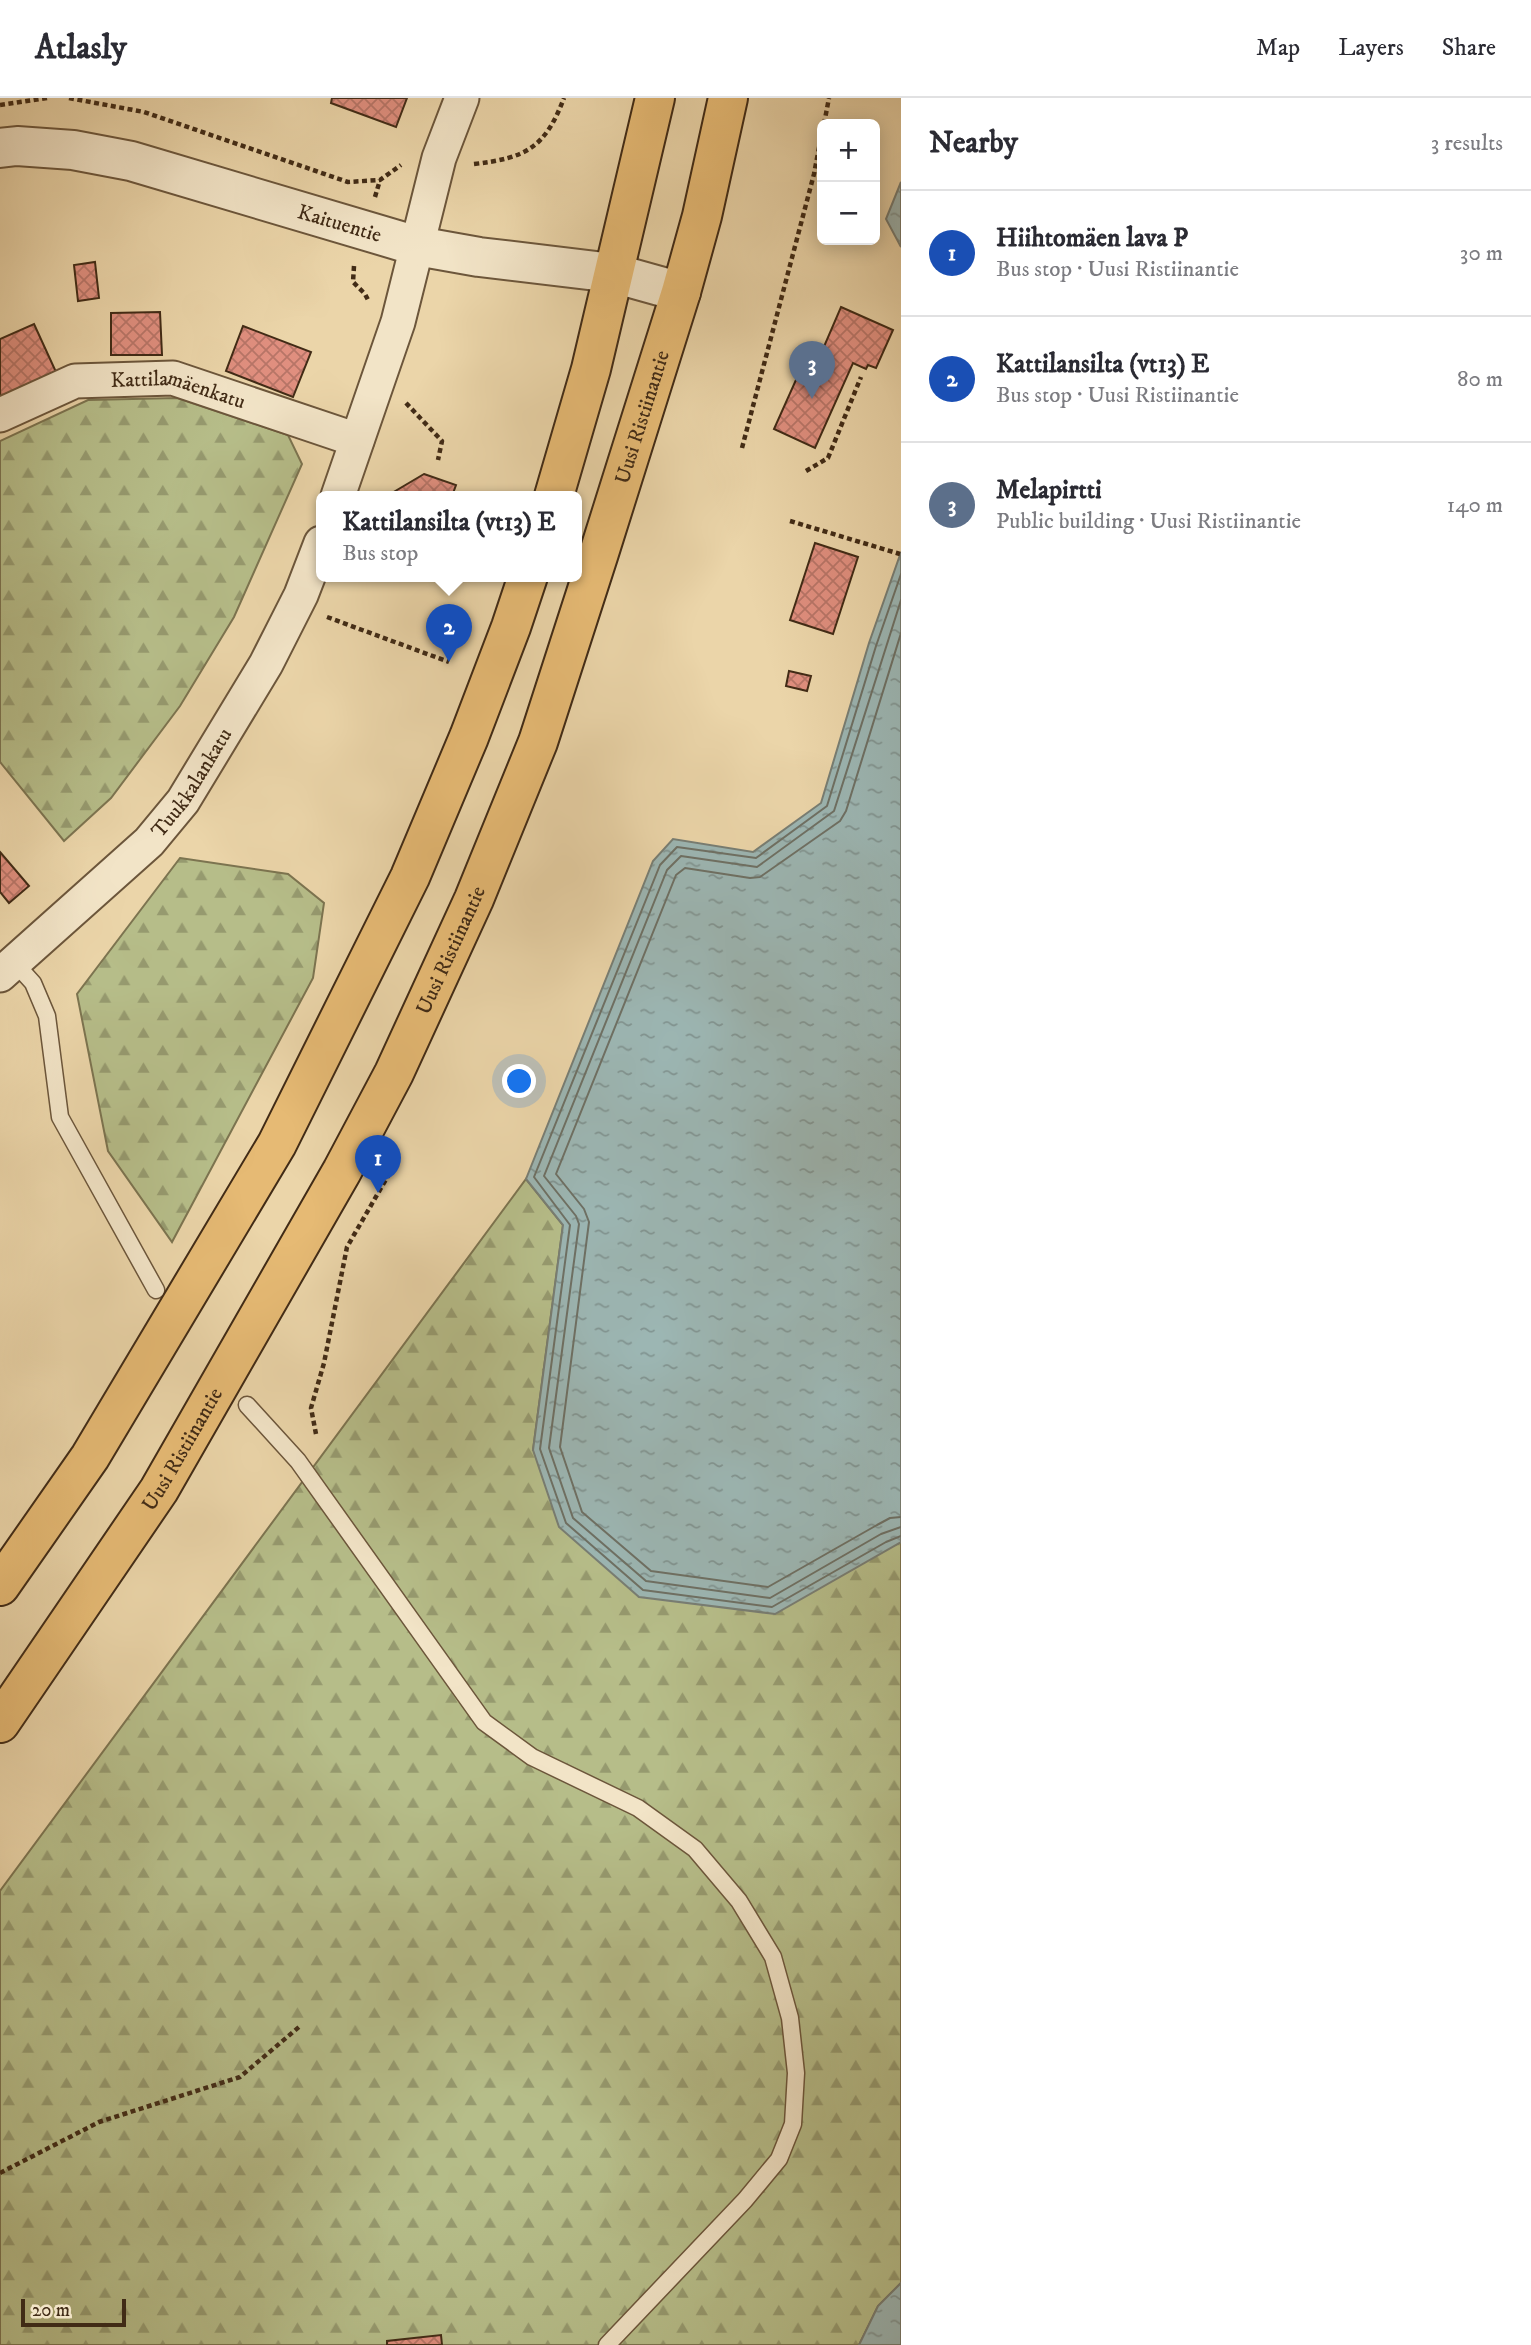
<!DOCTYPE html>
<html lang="en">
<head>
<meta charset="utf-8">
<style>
	body { margin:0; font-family:"IM FELL DW Pica",serif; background:#f2f2f3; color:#2b2b33 }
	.controls { position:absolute; right:21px; top:21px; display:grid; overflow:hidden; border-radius:10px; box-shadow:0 4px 18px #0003 }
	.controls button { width:63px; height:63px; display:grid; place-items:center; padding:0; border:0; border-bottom:2px solid #e1e1e2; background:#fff; color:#2b2b33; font:35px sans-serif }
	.scale { position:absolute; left:21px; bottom:18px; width:105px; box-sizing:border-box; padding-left:7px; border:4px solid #412b16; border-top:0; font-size:19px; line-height:24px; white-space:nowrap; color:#412b16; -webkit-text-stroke:5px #f2e4c7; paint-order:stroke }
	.you { position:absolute; left:520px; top:984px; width:24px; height:24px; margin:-18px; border:5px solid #fff; border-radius:50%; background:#1a73e8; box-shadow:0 0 0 10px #1a73e833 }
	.badge { display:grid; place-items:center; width:46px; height:46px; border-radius:50%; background:#8f2418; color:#fff; font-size:23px; font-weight:700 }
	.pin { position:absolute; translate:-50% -58px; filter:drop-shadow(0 2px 4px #0008) }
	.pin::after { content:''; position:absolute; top:37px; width:24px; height:21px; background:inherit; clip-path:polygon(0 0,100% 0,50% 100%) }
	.popup { position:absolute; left:316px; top:393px; width:266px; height:91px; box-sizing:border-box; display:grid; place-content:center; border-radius:10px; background:#fff; filter:drop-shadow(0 2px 5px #0005); font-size:23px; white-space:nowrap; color:#7c7c81 }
	.popup b { font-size:26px; color:#2b2b33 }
	.popup::after { content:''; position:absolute; left:50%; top:100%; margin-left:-14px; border:14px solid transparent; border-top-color:#fff }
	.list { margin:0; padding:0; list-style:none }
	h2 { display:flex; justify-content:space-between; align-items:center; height:91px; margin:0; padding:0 28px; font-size:30px }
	h2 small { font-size:23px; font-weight:400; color:#7c7c81 }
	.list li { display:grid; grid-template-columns:46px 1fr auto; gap:21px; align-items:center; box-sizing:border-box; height:126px; padding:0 28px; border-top:2px solid #e1e1e2 }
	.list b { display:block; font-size:26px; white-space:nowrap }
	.list p { margin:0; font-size:23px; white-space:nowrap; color:#7c7c81 }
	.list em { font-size:23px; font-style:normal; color:#7c7c81 }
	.map { position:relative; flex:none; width:901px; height:2247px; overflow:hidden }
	header { display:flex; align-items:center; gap:42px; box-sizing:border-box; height:98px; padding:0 35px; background:#fff; border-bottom:2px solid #e1e1e2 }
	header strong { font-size:33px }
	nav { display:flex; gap:38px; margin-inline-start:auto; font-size:24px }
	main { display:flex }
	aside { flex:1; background:#fff }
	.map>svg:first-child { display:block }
	.forest { fill:url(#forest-firs); stroke:#7c7450; stroke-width:2 }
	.water { fill:url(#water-ripples); stroke:#787e74; stroke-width:2 }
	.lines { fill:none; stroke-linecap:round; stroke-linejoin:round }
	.shore { stroke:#6e7064; stroke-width:2 }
	.building { fill:url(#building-cross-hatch); stroke:#412b16; stroke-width:2 }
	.service-casing { stroke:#6c563b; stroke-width:19 }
	.minor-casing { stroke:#6c563b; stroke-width:37 }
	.tertiary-casing { stroke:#6c563b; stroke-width:42 }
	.trunk-casing { stroke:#412b16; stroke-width:42 }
	.path { stroke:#412b16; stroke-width:4.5; stroke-dasharray:5 3.5; stroke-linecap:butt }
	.service { stroke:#f2e4c7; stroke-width:16 }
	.minor { stroke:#f2e4c7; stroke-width:33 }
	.tertiary { stroke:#f2e4c7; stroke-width:38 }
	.trunk { stroke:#e6ba74; stroke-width:38 }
	.labels { text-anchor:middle; stroke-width:6; stroke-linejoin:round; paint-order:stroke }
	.street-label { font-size:21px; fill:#412b16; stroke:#f2e4c7 }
</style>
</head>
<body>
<header>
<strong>Atlasly</strong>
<nav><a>Map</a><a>Layers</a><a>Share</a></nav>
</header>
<main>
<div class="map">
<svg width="901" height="2247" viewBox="0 0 901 2247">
	<defs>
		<pattern id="forest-firs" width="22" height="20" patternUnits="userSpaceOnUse" patternTransform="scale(1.75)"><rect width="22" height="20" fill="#b6bd89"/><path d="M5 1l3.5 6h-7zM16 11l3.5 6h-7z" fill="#969a6f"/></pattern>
		<pattern id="water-ripples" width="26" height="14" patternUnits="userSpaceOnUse" patternTransform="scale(1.75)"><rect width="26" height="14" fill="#9cb6b3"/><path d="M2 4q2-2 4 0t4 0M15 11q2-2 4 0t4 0" fill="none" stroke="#819491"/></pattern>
		<pattern id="building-cross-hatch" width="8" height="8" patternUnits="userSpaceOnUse" patternTransform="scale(1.75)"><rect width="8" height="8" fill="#e08f7f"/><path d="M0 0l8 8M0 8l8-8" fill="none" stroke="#b77567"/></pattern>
	</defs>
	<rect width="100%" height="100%" fill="#ebd5a9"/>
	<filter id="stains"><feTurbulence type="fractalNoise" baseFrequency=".00286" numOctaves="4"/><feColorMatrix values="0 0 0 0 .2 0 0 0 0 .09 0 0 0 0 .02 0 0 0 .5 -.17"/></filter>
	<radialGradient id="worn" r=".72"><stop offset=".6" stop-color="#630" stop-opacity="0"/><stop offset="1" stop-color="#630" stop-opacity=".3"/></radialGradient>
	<!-- forest -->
	<path class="forest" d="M 177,300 L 288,337 L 302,366 L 234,519 L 180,608 L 111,700 L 64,743 L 0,664 L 0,343 L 88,302 Z
		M 180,760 L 288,776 L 324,805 L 313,880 L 172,1144 L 108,1053 L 77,896 Z
		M 526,1081 L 563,1127 L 533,1352 L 889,1450 L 901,1444 L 901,2185 L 878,2208 L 859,2247 L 0,2247 L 0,1793 Z"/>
	<!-- water -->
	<path class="water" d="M 901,84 L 901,149 L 886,121 Z
		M 901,454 L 901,1444 L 775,1516 L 639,1499 L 559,1429 L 533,1352 L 563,1127 L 526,1081 L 653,763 L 673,741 L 753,754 L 821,705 L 869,545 Z
		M 901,2185 L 901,2247 L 859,2247 L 878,2208 Z"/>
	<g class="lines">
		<!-- shore -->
		<path class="shore" d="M 901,476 L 876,548 L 827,708 L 756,760 L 677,749 L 660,767 L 534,1079 L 570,1127 L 540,1351 L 566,1425 L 643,1492 L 772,1509 L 886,1444 L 901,1438
			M 901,502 L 834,713 L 757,769 L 681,758 L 667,772 L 544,1078 L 576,1118 L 579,1126 L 549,1350 L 573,1420 L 646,1483 L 770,1500 L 881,1436 L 901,1429
			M 901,535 L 846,713 L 840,723 L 760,779 L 750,780 L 685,770 L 676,777 L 556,1076 L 584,1111 L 589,1124 L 560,1349 L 582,1414 L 651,1473 L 768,1489 L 877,1427 L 890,1420 L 901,1419"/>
	</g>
	<!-- building -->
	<path class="building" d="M 332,0 L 407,0 L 396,29 L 331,5 Z
		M 95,164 L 99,200 L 78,203 L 74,167 Z
		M 841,209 L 893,232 L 876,270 L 868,267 L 866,271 L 853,265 L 815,350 L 774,331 L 812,246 L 823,251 Z
		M 160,214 L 162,257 L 111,257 L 111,215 Z
		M 34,226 L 56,274 L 0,299 L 0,241 Z
		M 243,228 L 311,254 L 293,299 L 226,273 Z
		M 424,376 L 456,387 L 452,398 L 387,398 Z
		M 815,445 L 858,459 L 833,536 L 790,522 Z
		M 789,573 L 811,578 L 807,593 L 786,588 Z
		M 0,754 L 29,788 L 9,805 L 0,794 Z
		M 441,2237 L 442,2247 L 387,2247 L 387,2243 Z"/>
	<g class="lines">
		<!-- service casing -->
		<g class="service-casing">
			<path id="service" d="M 14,864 L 33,885 L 47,918 L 60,1019 L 156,1192
				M 247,1307 L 298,1363 L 484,1624 L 532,1659 L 638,1710 L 695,1751 L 739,1803 L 773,1859 L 790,1920 L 796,1975 L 793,2026 L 779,2061 L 745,2102 L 607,2247"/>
		</g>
		<!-- minor casing -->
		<g class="minor-casing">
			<g id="minor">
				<path id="s1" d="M 0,317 L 75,283 L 173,280 L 357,342"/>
				<path d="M 338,398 L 398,224 L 439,60 L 462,0"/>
				<path id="s2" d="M 0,877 L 149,744 L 183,703 L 266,566 L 301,497 L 321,445"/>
			</g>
		</g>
		<!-- tertiary casing -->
		<g class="tertiary-casing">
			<g id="tertiary">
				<path id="s3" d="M 0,50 L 17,48 L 73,52 L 131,63 L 417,148 L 479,159 L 613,175 L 681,194"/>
			</g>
		</g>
		<!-- trunk casing -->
		<g class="trunk-casing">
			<g id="trunk">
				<path d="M 554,398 L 591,271 L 655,0"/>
				<path d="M 0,1488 L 90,1359 L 277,1046 L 410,779 L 469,639 L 511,529 L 528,478"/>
				<path id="s4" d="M 0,1625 L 159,1392 L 342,1073 L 394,975 L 474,801 L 538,644 L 599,455 L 681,194 L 702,118 L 728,0"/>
			</g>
		</g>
		<!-- path -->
		<path class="path" d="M 69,0 L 144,14 L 348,84 L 380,82 L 401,67
			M 0,7 L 47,0
			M 824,26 L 829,0
			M 474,66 C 526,60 545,50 564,0
			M 375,99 L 380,82
			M 354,168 L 353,184 L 365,196 L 368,202
			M 406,305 L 442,343 L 438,362
			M 742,350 L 814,76 L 822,34
			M 806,373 L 828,360 L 861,279
			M 790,423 L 900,456
			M 327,519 L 449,564
			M 316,1336 L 311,1310 L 324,1265 L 347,1149 L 396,1064
			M 0,2075 L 99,2024 L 240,1979 L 299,1929"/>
		<!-- service -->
		<use href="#service" class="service"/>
		<!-- minor -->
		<use href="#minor" class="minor"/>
		<!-- tertiary -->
		<use href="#tertiary" class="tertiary"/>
		<!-- trunk -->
		<use href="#trunk" class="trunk"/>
	</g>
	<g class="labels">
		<!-- street labels -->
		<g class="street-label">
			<text dy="7" stroke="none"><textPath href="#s3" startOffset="350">Kaituentie</textPath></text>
			<text dy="7" stroke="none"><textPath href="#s1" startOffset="187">Kattilamäenkatu</textPath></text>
			<text dy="7" stroke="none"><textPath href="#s4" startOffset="1463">Uusi Ristiinantie</textPath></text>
			<text dy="7" stroke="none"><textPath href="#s2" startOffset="273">Tuukkalankatu</textPath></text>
			<text dy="7" stroke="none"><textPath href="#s4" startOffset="896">Uusi Ristiinantie</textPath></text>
			<text dy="7" stroke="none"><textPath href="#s4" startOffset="329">Uusi Ristiinantie</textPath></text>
		</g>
	</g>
	<rect width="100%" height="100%" filter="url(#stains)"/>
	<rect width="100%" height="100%" fill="url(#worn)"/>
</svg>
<div class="controls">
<button>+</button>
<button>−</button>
</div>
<div class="scale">20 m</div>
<div class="you"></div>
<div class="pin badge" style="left:378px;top:1095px;background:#1a4fb4">1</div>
<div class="pin badge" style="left:449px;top:564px;background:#1a4fb4">2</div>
<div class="popup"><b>Kattilansilta (vt13) E</b>Bus stop</div>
<div class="pin badge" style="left:812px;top:301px;background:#5c6f8a">3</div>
</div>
<aside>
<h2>Nearby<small>3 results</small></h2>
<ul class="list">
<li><span class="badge" style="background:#1a4fb4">1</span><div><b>Hiihtomäen lava P</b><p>Bus stop · Uusi Ristiinantie</p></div><em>30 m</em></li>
<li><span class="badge" style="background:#1a4fb4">2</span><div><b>Kattilansilta (vt13) E</b><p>Bus stop · Uusi Ristiinantie</p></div><em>80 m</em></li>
<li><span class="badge" style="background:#5c6f8a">3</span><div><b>Melapirtti</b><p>Public building · Uusi Ristiinantie</p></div><em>140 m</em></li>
</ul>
</aside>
</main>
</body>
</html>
